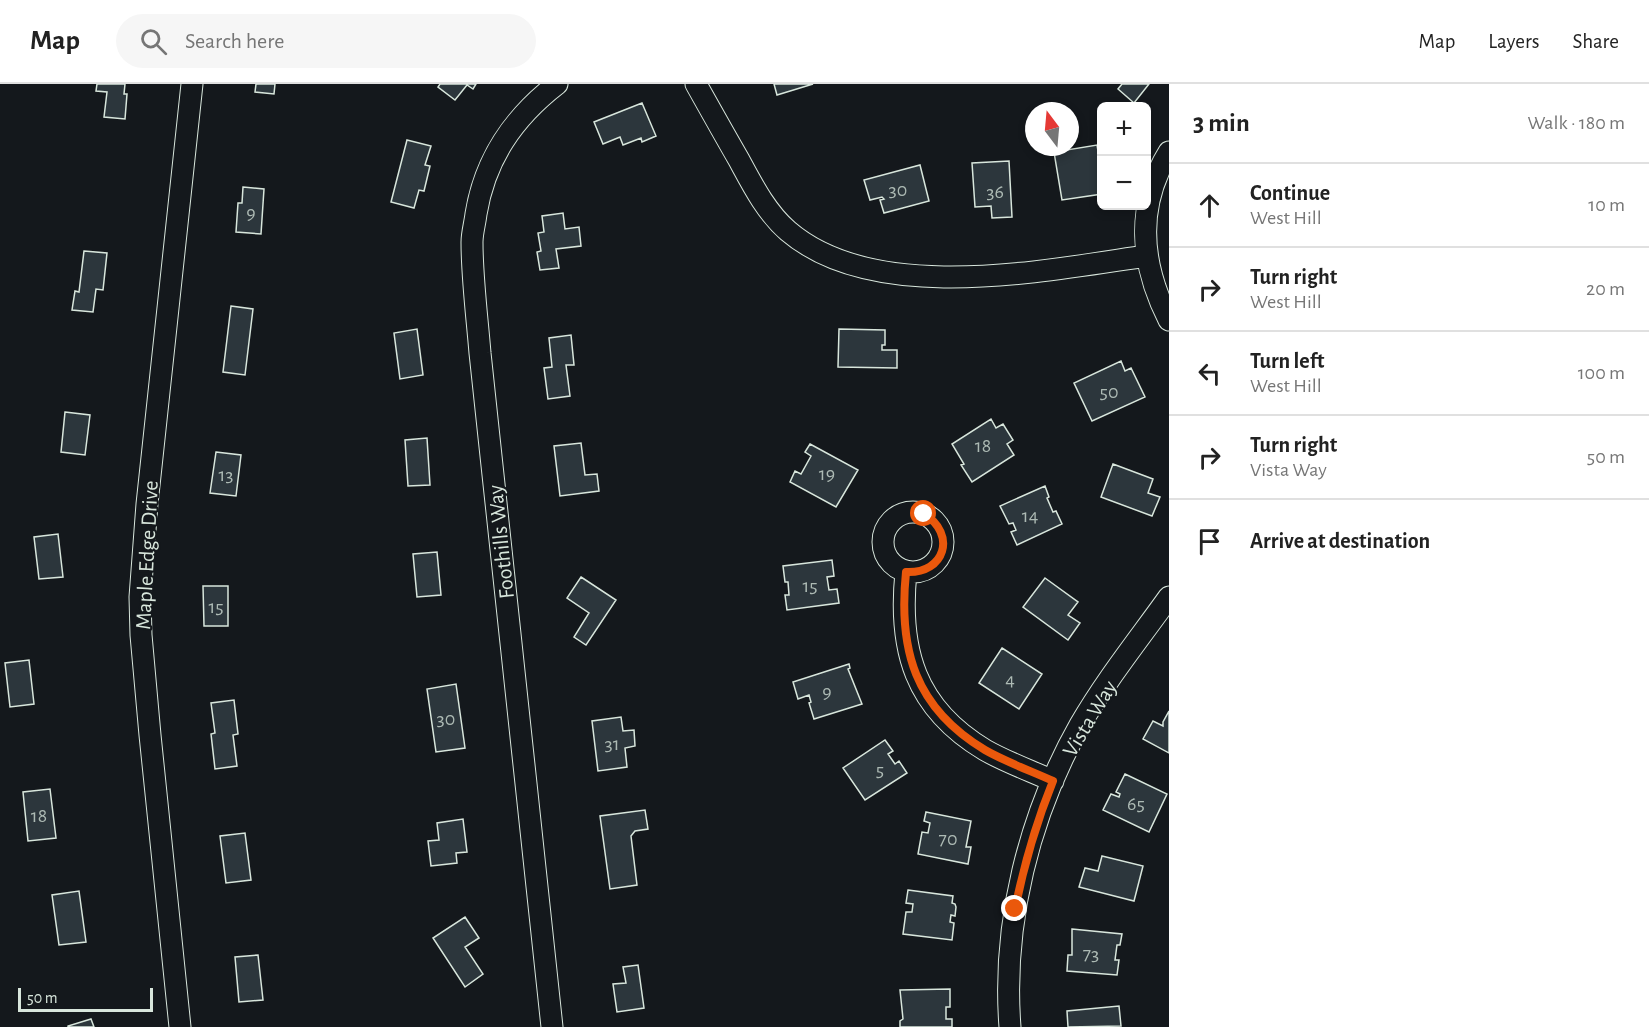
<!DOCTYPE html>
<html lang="en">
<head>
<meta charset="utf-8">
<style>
	body { margin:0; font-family:"Alegreya Sans",sans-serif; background:#f6f6f6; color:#222 }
	.controls { position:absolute; right:18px; top:18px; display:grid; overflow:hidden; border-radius:9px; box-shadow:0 3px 9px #0003 }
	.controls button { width:54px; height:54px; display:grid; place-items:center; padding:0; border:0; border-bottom:2px solid #e0e0e0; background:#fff; color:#222; font:30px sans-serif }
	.compass { position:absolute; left:1025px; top:18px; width:54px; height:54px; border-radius:50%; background:#fff; box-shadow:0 3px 9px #0003; rotate:344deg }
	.scale { position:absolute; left:18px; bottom:15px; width:135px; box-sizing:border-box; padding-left:6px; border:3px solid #d8e6dc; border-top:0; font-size:16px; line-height:21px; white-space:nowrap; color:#d8e6dc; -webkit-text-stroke:4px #14181c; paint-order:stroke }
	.stop { position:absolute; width:18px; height:18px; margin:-14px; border:4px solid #ea580c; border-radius:50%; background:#fff }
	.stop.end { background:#ea580c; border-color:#fff; box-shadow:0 2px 6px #0008 }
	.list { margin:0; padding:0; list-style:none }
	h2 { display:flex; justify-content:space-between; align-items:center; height:78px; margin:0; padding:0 24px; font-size:26px }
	h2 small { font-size:20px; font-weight:400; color:#767676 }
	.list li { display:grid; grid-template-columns:39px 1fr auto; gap:18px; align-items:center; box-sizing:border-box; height:84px; padding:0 24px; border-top:2px solid #e0e0e0 }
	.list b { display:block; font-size:22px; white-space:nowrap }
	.list p { margin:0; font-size:20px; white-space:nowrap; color:#767676 }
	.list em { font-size:20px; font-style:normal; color:#767676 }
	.icon { flex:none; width:33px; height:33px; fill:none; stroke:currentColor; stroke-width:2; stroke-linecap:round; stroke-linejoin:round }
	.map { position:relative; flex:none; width:1169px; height:943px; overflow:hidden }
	header { display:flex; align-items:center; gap:36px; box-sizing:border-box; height:84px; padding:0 30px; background:#fff; border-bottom:2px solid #e0e0e0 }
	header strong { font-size:28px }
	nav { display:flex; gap:33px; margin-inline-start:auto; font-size:21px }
	.search { width:420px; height:54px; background:#f6f6f6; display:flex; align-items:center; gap:15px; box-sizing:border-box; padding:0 21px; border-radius:33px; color:#767676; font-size:22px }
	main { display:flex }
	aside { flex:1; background:#fff }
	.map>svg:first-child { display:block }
	.building { fill:#2c363c; stroke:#d8e6dc; stroke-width:1.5 }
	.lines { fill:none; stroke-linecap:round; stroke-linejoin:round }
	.minor-casing { stroke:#d8e6dc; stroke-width:23 }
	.minor { stroke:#14181c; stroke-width:21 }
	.route { stroke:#ea580c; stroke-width:8 }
	.labels { text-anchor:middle; stroke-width:4.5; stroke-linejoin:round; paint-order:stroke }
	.number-label { font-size:20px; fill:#adbab4 }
	.street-label { font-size:22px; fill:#d8e6dc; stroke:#14181c }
</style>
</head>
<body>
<header>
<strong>Map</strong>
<div class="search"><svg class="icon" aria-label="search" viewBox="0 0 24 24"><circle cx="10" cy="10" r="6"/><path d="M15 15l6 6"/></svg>Search here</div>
<nav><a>Map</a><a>Layers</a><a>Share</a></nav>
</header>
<main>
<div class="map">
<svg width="1169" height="943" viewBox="0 0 1169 943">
	<rect width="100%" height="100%" fill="#14181c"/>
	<!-- building -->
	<path class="building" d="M 97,0 L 125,0 L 124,10 L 127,10 L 125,35 L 104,33 L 107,8 L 96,7 Z
		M 256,0 L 275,0 L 274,10 L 255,8 Z
		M 440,0 L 476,0 L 473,5 L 467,1 L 455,16 L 438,3 Z
		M 774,0 L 813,0 L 777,11 Z
		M 1122,0 L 1149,0 L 1134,19 L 1118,5 Z
		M 642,19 L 656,52 L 642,58 L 641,54 L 623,61 L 620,53 L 603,60 L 594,38 Z
		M 407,56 L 431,62 L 425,81 L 430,82 L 424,107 L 419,106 L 414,124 L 391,118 Z
		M 1097,61 L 1102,90 L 1102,110 L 1062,116 L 1054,68 Z
		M 1009,77 L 1012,133 L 992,134 L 991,122 L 975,123 L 972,79 Z
		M 920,81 L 929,117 L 884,129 L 880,116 L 884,115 L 882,113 L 870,116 L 864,96 Z
		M 243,103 L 264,105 L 261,150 L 236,148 L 238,119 L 242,119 Z
		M 563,129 L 565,145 L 579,143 L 581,162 L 556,165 L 559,184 L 540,186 L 537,168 L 541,167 L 538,149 L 544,148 L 542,132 Z
		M 84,167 L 107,169 L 103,206 L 96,205 L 93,228 L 72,226 L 75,207 L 79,208 Z
		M 231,222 L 253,225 L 245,291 L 223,288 Z
		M 417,245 L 423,291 L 400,295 L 394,249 Z
		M 839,245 L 885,246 L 885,261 L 882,261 L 882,266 L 897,266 L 897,284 L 838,283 Z
		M 571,251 L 574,281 L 566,281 L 570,312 L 548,315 L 544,284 L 552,283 L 549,254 Z
		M 1121,277 L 1125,287 L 1131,284 L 1145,313 L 1092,337 L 1074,299 Z
		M 65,328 L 90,331 L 85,371 L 61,368 Z
		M 991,335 L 996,344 L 1003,340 L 1013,356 L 1007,360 L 1014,371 L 972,398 L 961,381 L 964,380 L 952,360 Z
		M 427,354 L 430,401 L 408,402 L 405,356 Z
		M 581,359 L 585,391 L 597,390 L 599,407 L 560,412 L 554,362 Z
		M 810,360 L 858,386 L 836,423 L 790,398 L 795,387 L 801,390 L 811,372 L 805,368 Z
		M 216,368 L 241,371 L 236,412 L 210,409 Z
		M 1113,380 L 1153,395 L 1148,409 L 1160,413 L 1152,432 L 1101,413 Z
		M 1045,402 L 1049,413 L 1047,414 L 1053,428 L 1056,427 L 1062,440 L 1017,461 L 1011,448 L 1016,446 L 1013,439 L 1009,440 L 1000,422 Z
		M 58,450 L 63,493 L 39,495 L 34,453 Z
		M 437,468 L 441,511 L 417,513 L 413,470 Z
		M 832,476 L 834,492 L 827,493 L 829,506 L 837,505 L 839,519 L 787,526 L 785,511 L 789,511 L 788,498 L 785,498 L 783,482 Z
		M 581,493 L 616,516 L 586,561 L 574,553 L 589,529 L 567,514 Z
		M 1045,494 L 1078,518 L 1068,531 L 1080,539 L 1068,556 L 1023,523 Z
		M 203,502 L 228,502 L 228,542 L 204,542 Z
		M 1002,564 L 1042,590 L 1019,625 L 979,599 Z
		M 29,576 L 34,620 L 10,623 L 5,579 Z
		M 849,580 L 850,584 L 848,585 L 862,620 L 814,635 L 809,619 L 811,618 L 809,611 L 798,615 L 793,598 Z
		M 456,600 L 465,664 L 436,668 L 427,605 Z
		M 234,616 L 238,650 L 233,651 L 237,682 L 215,685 L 211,650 L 215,649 L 211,619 Z
		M 1169,627 L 1169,669 L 1143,655 L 1153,637 L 1163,642 L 1163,638 Z
		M 621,633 L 623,647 L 634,646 L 635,662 L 625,664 L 627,683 L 598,687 L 592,637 Z
		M 885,656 L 893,667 L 888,670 L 895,680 L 899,677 L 907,689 L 865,716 L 843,684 Z
		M 1125,690 L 1167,710 L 1149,748 L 1103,726 L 1111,710 L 1119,713 L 1120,710 L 1116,708 Z
		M 50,705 L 56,754 L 28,757 L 23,708 Z
		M 645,726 L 648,745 L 635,747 L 631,752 L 637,801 L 610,805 L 600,732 Z
		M 926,728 L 971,737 L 966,763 L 971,763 L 968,780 L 918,770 L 922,748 L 928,749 L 930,739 L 924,737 Z
		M 463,735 L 467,768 L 456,769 L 457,779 L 431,782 L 428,757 L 439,756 L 437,739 Z
		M 245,749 L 251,796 L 226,799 L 220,752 Z
		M 1102,772 L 1143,782 L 1134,817 L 1079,803 L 1085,784 L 1098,787 Z
		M 908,806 L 953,812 L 952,819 L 955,820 L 956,823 L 955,832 L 951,831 L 950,838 L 954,839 L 952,856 L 903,850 L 906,828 L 912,828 L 913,820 L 906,819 Z
		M 79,807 L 86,858 L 59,861 L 52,811 Z
		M 465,833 L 479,854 L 465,863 L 483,890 L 465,903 L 433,854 Z
		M 1072,845 L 1122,850 L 1120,861 L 1117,861 L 1115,876 L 1119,876 L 1117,891 L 1067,887 L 1068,871 L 1072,871 Z
		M 258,871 L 263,916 L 239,918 L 235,873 Z
		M 638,881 L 644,924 L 617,928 L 613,900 L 626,899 L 623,883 Z
		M 950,905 L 950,923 L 946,923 L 946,935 L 952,935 L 952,943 L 900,943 L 900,937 L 903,935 L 900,906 Z
		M 1119,922 L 1121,942 L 1068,943 L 1067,927 Z
		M 91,935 L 94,943 L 68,943 L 68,942 Z"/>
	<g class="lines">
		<!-- minor casing -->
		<g class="minor-casing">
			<path id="minor" d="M 696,0 C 710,25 724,50 739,76 C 752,100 766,128 788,147 C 874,221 1043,187 1146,172
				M 1169,68 C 1135,123 1141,181 1169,236
				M883 458a30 30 0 1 1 60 0a30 30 0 1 1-60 0Z
				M 906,488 C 898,566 915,624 985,666 C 1006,678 1031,687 1053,697
				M 180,943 L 150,651 L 141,551 L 140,513 L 147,420 L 192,0
				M 552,943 L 480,269 C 477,232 472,194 472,158 C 472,149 475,139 476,130 C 485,75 513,34 557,0
				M 1010,943 C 1002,839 1029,731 1080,641 C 1106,596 1139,555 1169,513"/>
		</g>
		<!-- minor -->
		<use href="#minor" class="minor"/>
	</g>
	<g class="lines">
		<!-- route -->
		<path class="route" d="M 924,430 C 957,450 945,490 906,488 C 898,566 915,624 985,666 C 1006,678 1031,687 1053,697 C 1036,739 1024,781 1015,825"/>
	</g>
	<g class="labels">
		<!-- number labels -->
		<g class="number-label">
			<text x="898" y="112">30</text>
			<text x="995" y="114">36</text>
			<text x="251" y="135">9</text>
			<text x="1109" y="314">50</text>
			<text x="983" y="368">18</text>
			<text x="827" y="396">19</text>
			<text x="226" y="397">13</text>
			<text x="1030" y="438">14</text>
			<text x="810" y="508">15</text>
			<text x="216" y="529">15</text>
			<text x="1010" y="602">4</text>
			<text x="827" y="614">9</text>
			<text x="446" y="641">30</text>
			<text x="612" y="666">31</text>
			<text x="880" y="692">5</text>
			<text x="1136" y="726">65</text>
			<text x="39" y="738">18</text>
			<text x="948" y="761">70</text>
			<text x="1091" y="876">73</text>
		</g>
		<!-- street labels -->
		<g class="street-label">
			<text transform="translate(500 458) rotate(-96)" y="8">Foothills Way</text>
			<text transform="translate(146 471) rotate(-87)" y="8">Maple Edge Drive</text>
			<text transform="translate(1089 634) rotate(-59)" y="8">Vista Way</text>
		</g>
	</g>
</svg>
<div class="controls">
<button>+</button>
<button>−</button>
</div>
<svg class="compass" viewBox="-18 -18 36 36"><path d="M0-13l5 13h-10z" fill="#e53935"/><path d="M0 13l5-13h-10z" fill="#767676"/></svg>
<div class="scale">50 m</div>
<div class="stop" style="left:924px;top:430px"></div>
<div class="stop end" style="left:1015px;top:825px"></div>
</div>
<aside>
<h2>3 min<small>Walk · 180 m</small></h2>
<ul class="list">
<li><svg class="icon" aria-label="ahead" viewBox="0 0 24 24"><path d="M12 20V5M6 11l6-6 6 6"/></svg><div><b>Continue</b><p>West Hill</p></div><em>10 m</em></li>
<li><svg class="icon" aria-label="right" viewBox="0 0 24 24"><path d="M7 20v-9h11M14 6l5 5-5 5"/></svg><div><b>Turn right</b><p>West Hill</p></div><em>20 m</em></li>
<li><svg class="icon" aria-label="left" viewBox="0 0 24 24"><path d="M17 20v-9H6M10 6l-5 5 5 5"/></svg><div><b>Turn left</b><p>West Hill</p></div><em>100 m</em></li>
<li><svg class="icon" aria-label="right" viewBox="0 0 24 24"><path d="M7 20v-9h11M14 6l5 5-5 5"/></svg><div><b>Turn right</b><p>Vista Way</p></div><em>50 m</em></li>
<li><svg class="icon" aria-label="arrive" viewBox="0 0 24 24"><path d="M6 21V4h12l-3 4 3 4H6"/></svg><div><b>Arrive at destination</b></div></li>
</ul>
</aside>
</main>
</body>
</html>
